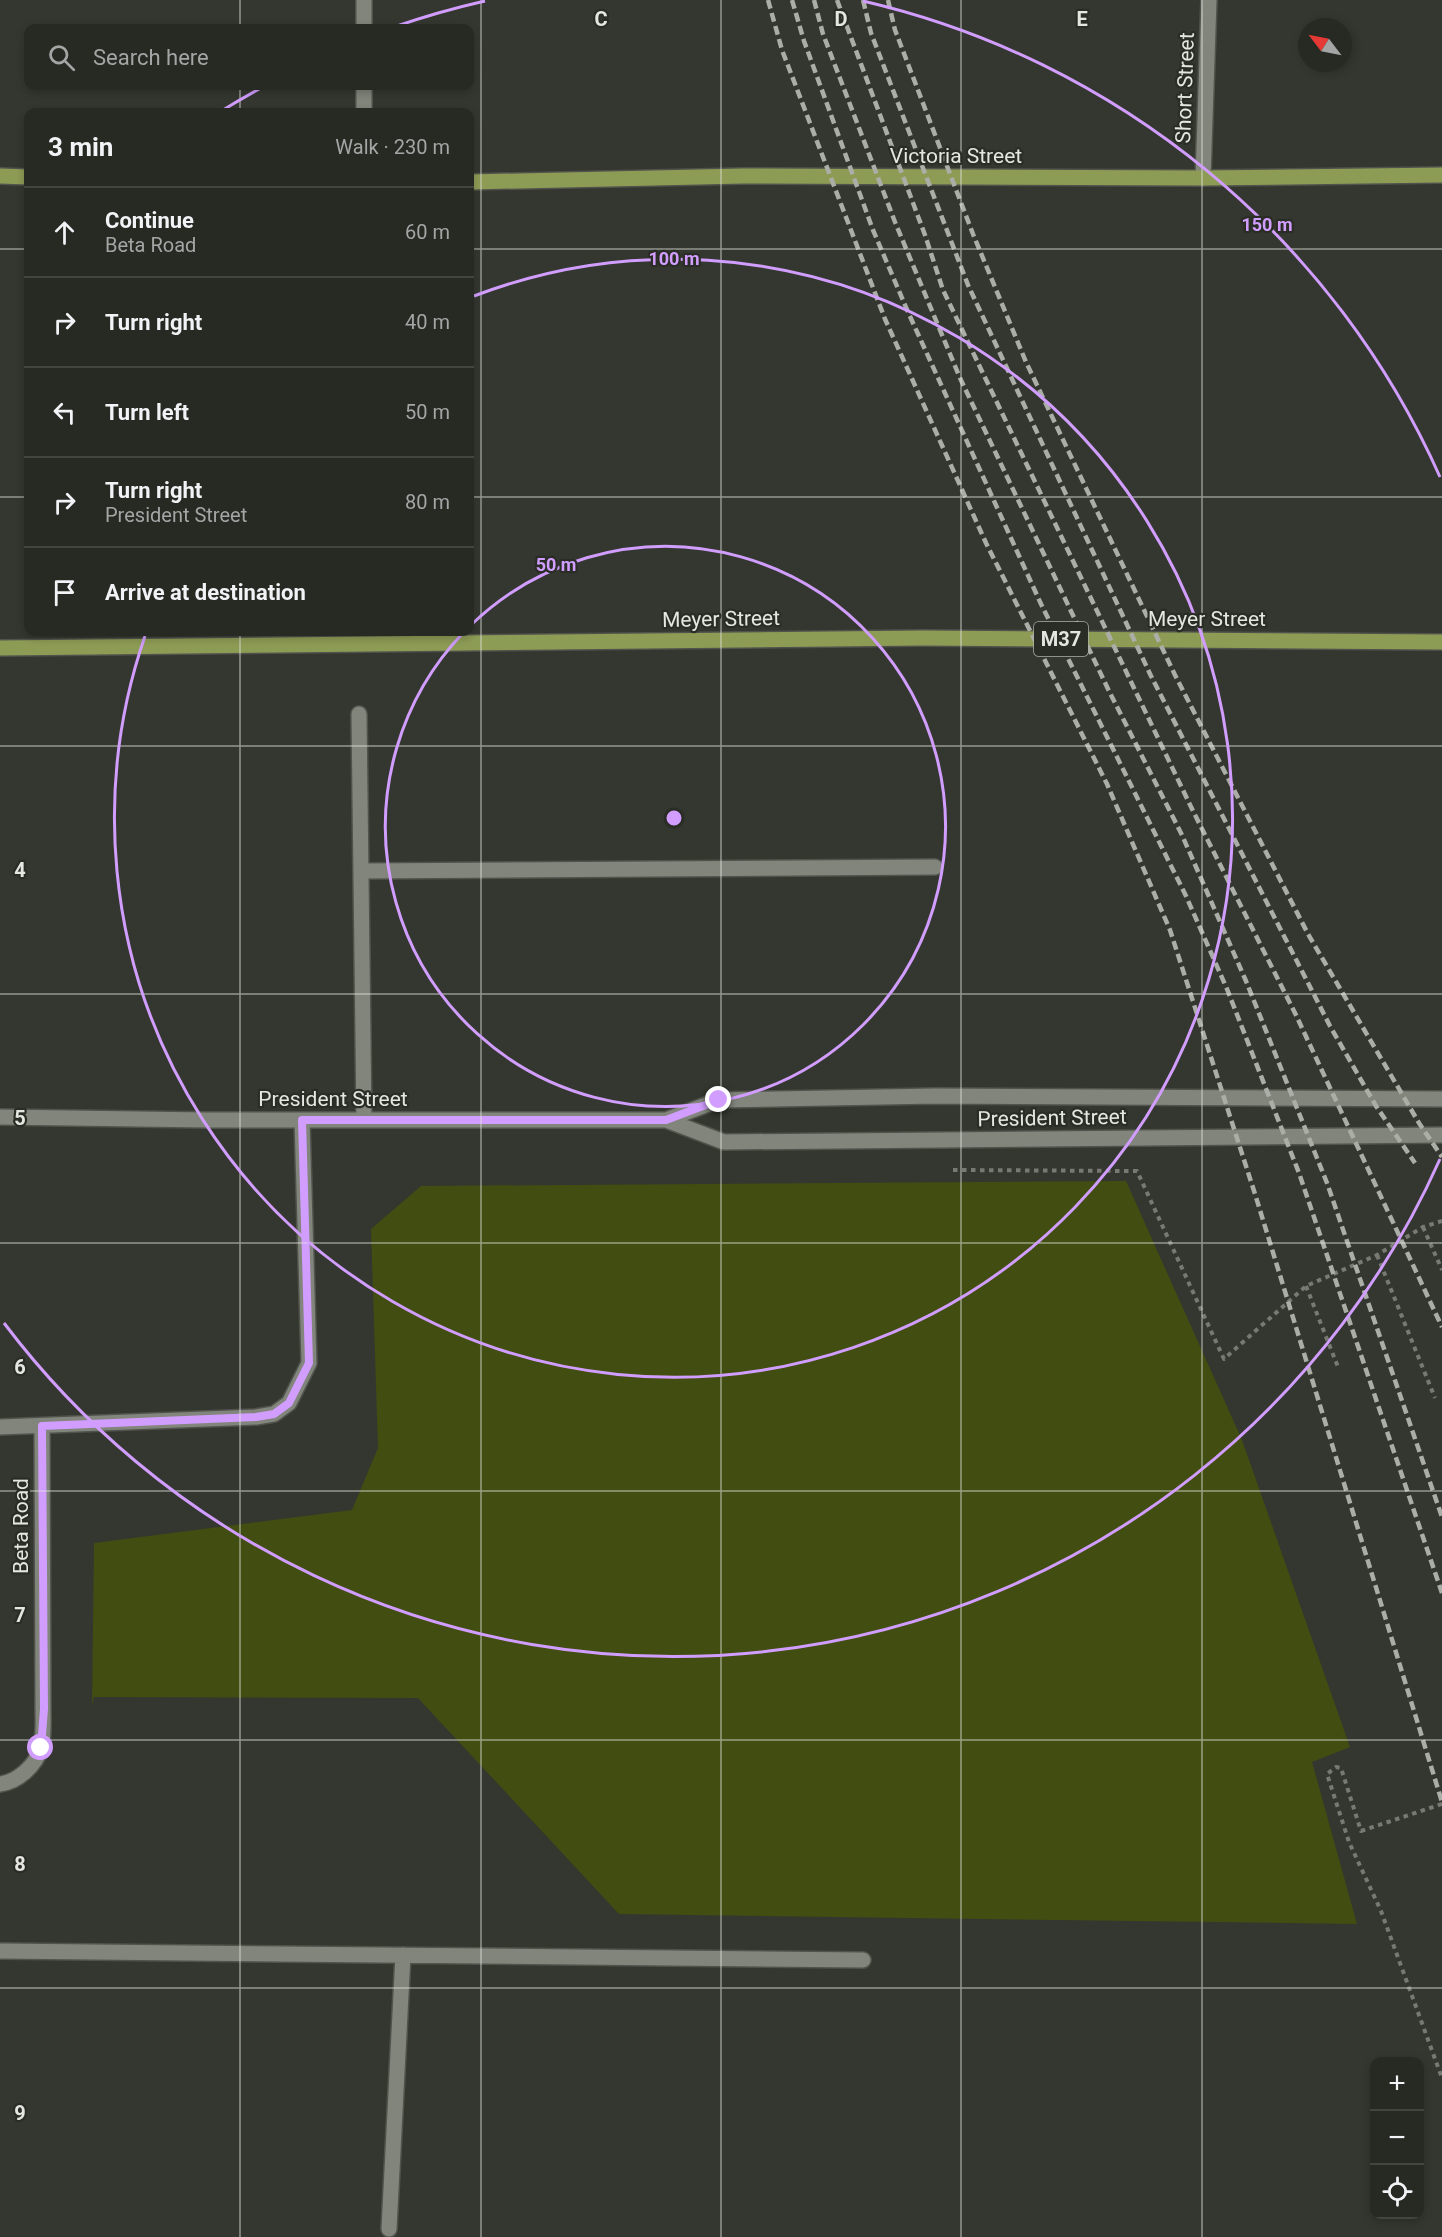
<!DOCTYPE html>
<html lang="en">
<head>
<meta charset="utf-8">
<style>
	body { margin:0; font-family:Roboto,sans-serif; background:#333530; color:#f1f3f6 }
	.controls { position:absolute; right:18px; bottom:18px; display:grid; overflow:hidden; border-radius:12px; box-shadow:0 3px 9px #0003 }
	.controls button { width:54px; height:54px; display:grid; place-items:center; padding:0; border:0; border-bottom:2px solid #434541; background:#272923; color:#f1f3f6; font:30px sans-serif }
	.compass { position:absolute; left:1298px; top:18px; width:54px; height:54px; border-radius:50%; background:#272923; box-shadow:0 3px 9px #0003; rotate:302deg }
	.stop { position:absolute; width:18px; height:18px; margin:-14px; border:4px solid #d19dfe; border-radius:50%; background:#fff }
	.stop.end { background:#d19dfe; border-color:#fff; box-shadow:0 2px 6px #0008 }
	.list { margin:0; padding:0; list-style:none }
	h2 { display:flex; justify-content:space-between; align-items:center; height:78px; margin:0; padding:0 24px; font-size:26px }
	h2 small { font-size:20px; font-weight:400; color:#a4a6a6 }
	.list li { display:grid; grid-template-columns:39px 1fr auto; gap:18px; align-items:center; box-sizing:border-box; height:90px; padding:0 24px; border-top:2px solid #434541 }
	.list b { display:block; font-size:22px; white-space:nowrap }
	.list p { margin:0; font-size:20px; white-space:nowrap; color:#a4a6a6 }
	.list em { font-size:20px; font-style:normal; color:#a4a6a6 }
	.icon { flex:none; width:33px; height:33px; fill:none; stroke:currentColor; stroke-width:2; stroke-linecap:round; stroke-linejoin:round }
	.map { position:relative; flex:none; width:1442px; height:2237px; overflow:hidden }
	.search { position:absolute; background:#272923; box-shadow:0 3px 9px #0003; left:24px; top:24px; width:450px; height:66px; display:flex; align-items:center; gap:15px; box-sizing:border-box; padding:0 21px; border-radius:12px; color:#a4a6a6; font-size:22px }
	.panel { position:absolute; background:#272923; box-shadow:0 3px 9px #0003; left:24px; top:108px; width:450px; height:528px; border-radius:12px }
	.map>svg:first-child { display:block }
	.green { fill:#414d11 }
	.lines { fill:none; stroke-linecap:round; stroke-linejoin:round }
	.minor-casing { stroke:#50524c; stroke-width:18 }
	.major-casing { stroke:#50524c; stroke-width:18 }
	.path { stroke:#777972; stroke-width:4; stroke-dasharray:4.5 4.5; stroke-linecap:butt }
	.minor { stroke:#82857b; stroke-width:15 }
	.major { stroke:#8d9c55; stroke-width:15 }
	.rail { stroke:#abada7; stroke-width:4.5; stroke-dasharray:9 4.5; stroke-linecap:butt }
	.route { stroke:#d19dfe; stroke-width:8 }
	.grid { fill:none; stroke:#e5e6e1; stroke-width:1.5; stroke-opacity:0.55 }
	.ring { fill:none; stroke:#d19dfe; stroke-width:3 }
	.labels { text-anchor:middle; stroke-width:4.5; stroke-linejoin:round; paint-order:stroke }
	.shield { fill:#2a2d25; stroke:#adaea9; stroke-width:1.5 }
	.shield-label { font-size:20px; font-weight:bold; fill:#e5e6e1 }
	.street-label { font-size:21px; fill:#e5e6e1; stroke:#2a2d25 }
	.grid-label { font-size:20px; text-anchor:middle; font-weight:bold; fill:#e5e6e1; stroke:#2a2d25; stroke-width:4.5; stroke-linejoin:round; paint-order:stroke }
	.centre { fill:#d19dfe; stroke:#2a2d25; stroke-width:3 }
	.ring-label { font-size:18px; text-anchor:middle; font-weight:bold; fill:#d19dfe; stroke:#2a2d25; stroke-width:4.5; stroke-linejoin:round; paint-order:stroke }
</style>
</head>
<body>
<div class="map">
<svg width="1442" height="2237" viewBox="0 0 1442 2237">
	<rect width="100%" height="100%" fill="#34372f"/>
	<!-- green -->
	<path class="green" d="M 1126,1181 L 1242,1440 L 1350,1747 L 1312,1762 L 1357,1924 L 619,1914 L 418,1698 L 94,1697 L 92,1705 L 94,1543 L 352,1510 L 378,1448 L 371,1229 L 421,1186 Z"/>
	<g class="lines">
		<!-- minor casing -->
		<g class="minor-casing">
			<path id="minor" d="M 364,28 L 364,0
				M 364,112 L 364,86
				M 1203,178 L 1209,0
				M 359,714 L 364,1120
				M 361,871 L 935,867
				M 0,1117 L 207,1120 L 666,1120 L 719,1100 L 935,1096 L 1442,1099
				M 666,1120 L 724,1142 L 1442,1135
				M 0,1427 L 256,1417 L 274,1414 L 289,1403 L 309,1363 L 302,1120
				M 0,1784 C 18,1782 36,1765 41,1748 C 44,1736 43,1721 43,1709 L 42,1426
				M 0,1951 L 863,1960
				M 389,2229 L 403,1955"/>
		</g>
		<!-- major casing -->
		<g class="major-casing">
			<path id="major" d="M 0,176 L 28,177
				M 470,182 L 743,176 L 1203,178 L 1442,175
				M 0,648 L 923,638 L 1442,642"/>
		</g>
		<!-- path -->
		<path class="path" d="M 953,1170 L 1137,1171 L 1224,1359 L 1306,1286 L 1377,1255 L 1423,1227 L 1442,1221
			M 1423,1227 L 1442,1270
			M 1377,1255 L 1435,1398
			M 1306,1286 L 1338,1367
			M 1442,1804 L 1361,1831 L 1341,1768 L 1336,1767 L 1327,1774 L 1349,1842 L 1381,1911 L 1442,2078"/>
		<!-- minor -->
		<use href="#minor" class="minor"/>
		<!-- major -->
		<use href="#major" class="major"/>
		<!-- rail -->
		<path class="rail" d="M 768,0 L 782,50 L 885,319 L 986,543 L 1107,784 L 1170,930 L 1255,1194 L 1442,1802
			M 792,0 L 804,41 L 873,230 L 908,312 L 1041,604 L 1186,896 L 1227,989 L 1299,1173 L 1442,1593
			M 814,0 L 823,34 L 895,222 L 960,378 L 1109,691 L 1182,835 L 1246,981 L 1327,1183 L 1442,1517
			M 837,0 L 925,235 L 943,290 L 1193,811 L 1295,1013 L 1442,1327
			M 863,0 L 871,33 L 968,285 L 1151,676 L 1330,1026 L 1376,1106 L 1415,1163
			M 888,0 L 895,30 L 973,234 L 1026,362 L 1175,675 L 1308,934 L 1419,1123 L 1442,1157"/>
	</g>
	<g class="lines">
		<!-- route -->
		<path class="route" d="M 41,1748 L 44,1709 L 42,1426 L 256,1417 L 274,1414 L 289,1403 L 309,1363 L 302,1120 L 666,1120 L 719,1100"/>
	</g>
	<!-- grid -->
	<path class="grid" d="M 240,0 L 240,28M 481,0 L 481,2237M 721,0 L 721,2237M 961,0 L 961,2237M 1202,0 L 1202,2237M 240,86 L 240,112M 0,249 L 28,249M 470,249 L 1442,249M 0,497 L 28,497M 470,497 L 1442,497M 240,632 L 240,2237M 0,746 L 1442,746M 0,994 L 1442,994M 0,1243 L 1442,1243M 0,1491 L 1442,1491M 0,1740 L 1442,1740M 0,1988 L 1442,1988"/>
	<!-- distance rings -->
	<g class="ring">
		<path d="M471 625A280 280 0 1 1 464 632"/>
		<path d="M474 296A559 559 0 1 1 145 636"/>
		<path d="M1440 1159A839 839 0 0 1 4 1323M223 110A839 839 0 0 1 261 88M394 27A839 839 0 0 1 485 1M863 1A839 839 0 0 1 1440 477"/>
	</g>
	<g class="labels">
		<!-- shield labels -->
		<rect class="shield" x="1034" y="622" width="54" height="34" rx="4.5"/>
		<g class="shield-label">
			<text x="1061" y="646">M37</text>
		</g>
		<!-- street labels -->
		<g class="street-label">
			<text transform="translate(1185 88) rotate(-88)" y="7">Short Street</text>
			<text x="956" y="163">Victoria Street</text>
			<text transform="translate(721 619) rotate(-1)" y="7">Meyer Street</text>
			<text x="1207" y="626">Meyer Street</text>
			<text x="333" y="1106">President Street</text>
			<text transform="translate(1052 1118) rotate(-1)" y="7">President Street</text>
			<text transform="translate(21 1526) rotate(-90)" y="7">Beta Road</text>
		</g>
	</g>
	<g class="grid-label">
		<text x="601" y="26">C</text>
		<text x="841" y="26">D</text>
		<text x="1082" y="26">E</text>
		<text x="20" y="877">4</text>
		<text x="20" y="1125">5</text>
		<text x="20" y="1374">6</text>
		<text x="20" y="1622">7</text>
		<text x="20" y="1871">8</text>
		<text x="20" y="2120">9</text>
	</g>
	<circle cx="674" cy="818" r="9" class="centre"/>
	<g class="ring-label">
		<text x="1267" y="231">150 m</text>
		<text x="674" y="265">100 m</text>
		<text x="556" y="571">50 m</text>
	</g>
</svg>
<div class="controls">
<button>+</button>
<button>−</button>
<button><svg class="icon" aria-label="locate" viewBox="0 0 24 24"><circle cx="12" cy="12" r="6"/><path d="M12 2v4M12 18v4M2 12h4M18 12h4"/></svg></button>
</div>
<svg class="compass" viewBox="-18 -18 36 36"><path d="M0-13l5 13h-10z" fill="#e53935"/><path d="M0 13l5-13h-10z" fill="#a4a6a6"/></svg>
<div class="stop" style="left:41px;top:1748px"></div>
<div class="stop end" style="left:719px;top:1100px"></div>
<div class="search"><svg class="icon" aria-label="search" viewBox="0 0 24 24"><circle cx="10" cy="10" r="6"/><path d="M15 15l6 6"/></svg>Search here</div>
<section class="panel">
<h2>3 min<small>Walk · 230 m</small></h2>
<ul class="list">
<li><svg class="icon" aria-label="ahead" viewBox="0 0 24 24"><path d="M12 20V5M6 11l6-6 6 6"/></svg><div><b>Continue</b><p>Beta Road</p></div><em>60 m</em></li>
<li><svg class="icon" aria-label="right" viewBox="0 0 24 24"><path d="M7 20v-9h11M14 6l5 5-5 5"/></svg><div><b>Turn right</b></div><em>40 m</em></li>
<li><svg class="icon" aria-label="left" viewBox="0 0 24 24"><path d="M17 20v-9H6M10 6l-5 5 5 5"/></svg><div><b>Turn left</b></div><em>50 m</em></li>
<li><svg class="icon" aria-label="right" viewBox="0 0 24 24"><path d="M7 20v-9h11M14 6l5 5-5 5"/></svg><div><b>Turn right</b><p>President Street</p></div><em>80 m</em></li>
<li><svg class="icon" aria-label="arrive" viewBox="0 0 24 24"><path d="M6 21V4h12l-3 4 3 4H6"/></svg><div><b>Arrive at destination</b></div></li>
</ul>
</section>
</div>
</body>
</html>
